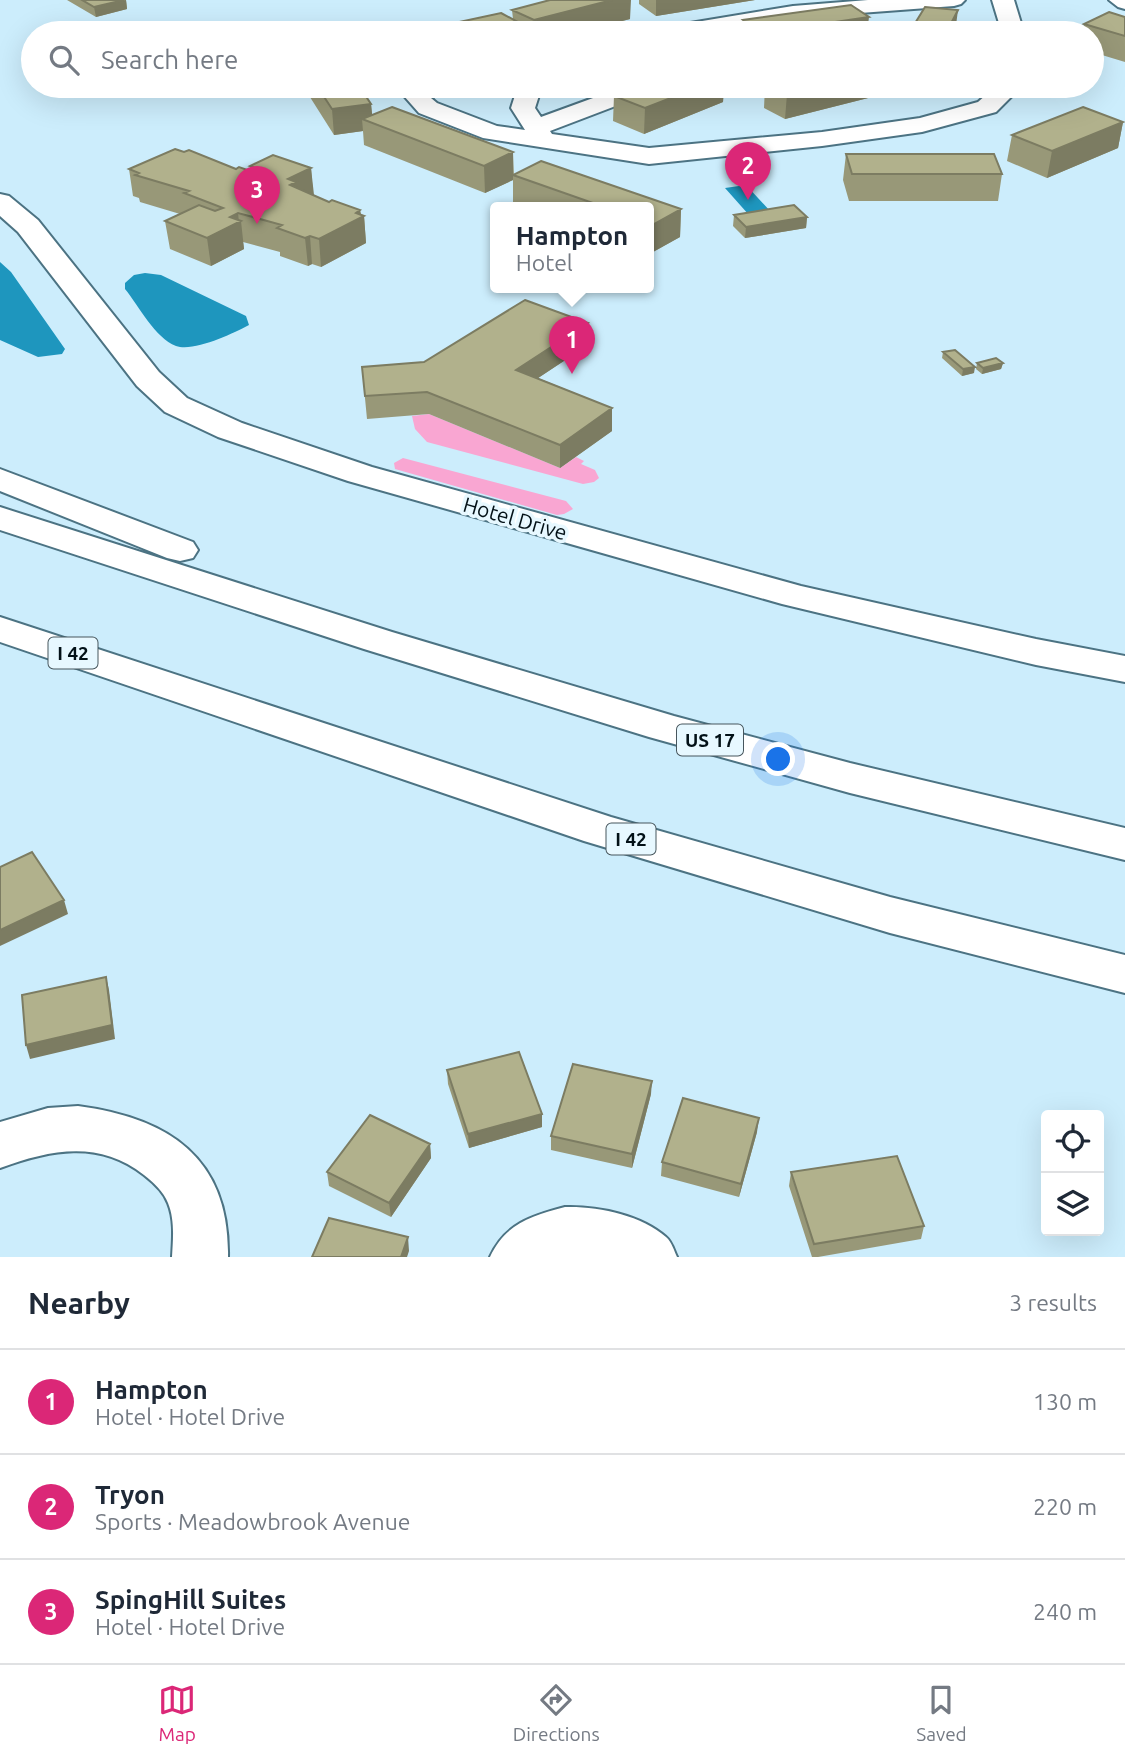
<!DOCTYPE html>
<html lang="en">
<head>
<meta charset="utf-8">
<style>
	body { margin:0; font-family:Ubuntu,sans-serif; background:#f6f6f7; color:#1f2937 }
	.controls { position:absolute; right:21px; bottom:21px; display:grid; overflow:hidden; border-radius:7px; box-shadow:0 7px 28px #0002 }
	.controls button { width:63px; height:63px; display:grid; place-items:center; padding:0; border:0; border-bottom:2px solid #e0e1e3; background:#fff; color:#1f2937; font:35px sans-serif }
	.you { position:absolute; left:779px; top:760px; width:24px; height:24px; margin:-18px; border:5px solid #fff; border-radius:50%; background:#1a73e8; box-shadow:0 0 0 10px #1a73e833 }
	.badge { display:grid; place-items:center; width:46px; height:46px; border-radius:50%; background:#db2777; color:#fff; font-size:23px; font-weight:700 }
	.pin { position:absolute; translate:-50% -58px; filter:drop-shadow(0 2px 4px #0008) }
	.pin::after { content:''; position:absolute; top:37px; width:24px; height:21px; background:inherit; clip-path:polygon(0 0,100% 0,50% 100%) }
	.popup { position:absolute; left:490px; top:202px; width:164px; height:91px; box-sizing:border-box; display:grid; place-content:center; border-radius:7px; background:#fff; filter:drop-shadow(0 2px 5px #0005); font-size:23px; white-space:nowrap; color:#747a83 }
	.popup b { font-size:26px; color:#1f2937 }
	.popup::after { content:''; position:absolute; left:50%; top:100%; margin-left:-14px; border:14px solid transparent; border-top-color:#fff }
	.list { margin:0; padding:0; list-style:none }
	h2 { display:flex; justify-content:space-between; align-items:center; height:91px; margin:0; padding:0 28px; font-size:30px }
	h2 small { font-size:23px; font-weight:400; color:#747a83 }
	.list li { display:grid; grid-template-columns:46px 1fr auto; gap:21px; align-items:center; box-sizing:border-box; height:105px; padding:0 28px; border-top:2px solid #e0e1e3 }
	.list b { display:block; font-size:26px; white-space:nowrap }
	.list p { margin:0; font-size:23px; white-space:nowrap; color:#747a83 }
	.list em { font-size:23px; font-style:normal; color:#747a83 }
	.icon { flex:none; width:38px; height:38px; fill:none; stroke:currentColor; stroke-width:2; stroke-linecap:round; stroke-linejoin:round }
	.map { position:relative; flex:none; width:1125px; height:1257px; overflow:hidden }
	.search { position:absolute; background:#fff; box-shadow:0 7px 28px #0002; left:21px; right:21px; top:21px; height:77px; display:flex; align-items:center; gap:18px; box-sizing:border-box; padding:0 24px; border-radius:38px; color:#747a83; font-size:26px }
	.sheet { height:406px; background:#fff }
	nav { display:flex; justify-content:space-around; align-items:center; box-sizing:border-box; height:98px; border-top:2px solid #e0e1e3; background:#fff; font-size:19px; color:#747a83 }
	nav a { display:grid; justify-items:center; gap:4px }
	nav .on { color:#db2777 }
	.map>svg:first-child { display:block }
	.green { fill:#f9a6d2 }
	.water { fill:#1e96be }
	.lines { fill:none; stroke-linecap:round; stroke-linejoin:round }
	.street-casing { stroke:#4c7383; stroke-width:4 }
	.highway-casing { stroke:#4c7383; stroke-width:4 }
	.street { fill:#fff; fill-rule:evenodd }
	.highway { fill:#fff; fill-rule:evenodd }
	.wall { fill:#989878 }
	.shaded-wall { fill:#7c7c62 }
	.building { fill:#b1b18c; stroke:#7c7c62; stroke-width:2 }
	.labels { text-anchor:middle; stroke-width:7; stroke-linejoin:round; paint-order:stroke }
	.shield { fill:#e7f8ff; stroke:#47565d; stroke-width:2 }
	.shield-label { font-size:19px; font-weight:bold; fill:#031117 }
	.street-label { font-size:21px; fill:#031117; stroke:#e7f8ff }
</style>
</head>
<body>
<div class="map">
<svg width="1125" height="1257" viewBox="0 0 1125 1257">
	<rect width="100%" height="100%" fill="#ccedfc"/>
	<!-- green -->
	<path class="green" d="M 429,414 L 560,468 L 576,457 L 584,461 L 581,464 L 595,470 L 599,478 L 594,482 L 583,484 L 427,442 L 415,429 L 412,416 Z
		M 403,458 L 566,501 L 573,509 L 564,514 L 557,515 L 395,469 L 394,463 Z"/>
	<!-- water -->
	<path class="water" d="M 746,185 L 771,212 L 749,215 L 725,188 Z
		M 0,262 L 11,272 L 65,349 L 62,354 L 38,357 L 0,340 Z
		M 145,273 L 161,275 L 246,316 L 249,325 C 232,334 194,352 176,346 C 155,338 139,306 125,289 L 125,283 L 134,275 Z"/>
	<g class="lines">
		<!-- street casing -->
		<g class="street-casing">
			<path id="street" d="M 868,0 L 965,0 L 961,4 L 954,6 L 793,18 L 708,33 L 661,33 L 664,28 L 672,26 L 793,6 Z
				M 992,0 L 1014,0 L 1024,33 L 1002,33 Z
				M 1109,0 L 1125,0 L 1125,9 L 1118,7 Z
				M 418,86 L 448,86 L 444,91 L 431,98 L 437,103 L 497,126 L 525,130 L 511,108 L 518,86 L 542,86 L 535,108 L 541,117 L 626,86 L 659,86 L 655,91 L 550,131 L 552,134 L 649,148 L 822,132 L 920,118 L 978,102 L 996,86 L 1022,86 L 996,112 L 922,132 L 822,146 L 649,164 L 483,138 L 419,113 L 404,96 Z
				M 0,194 L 9,196 L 38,220 L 159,372 L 187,398 L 242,423 L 372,467 L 801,586 L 1036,639 L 1125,656 L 1125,682 L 1036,665 L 782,604 L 348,481 L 218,437 L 165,412 L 137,386 L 18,232 L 0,216 Z
				M 78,1106 C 169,1118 230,1158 228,1257 L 172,1257 C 173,1239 175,1220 168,1203 C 164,1192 153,1182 144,1175 C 99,1139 49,1150 0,1168 L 0,1122 L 48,1108 Z
				M 565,1207 C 598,1206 641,1215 666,1237 C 672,1242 674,1251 677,1257 L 490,1257 C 505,1224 531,1216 565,1207 Z"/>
		</g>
		<!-- highway casing -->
		<g class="highway-casing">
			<path id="highway" d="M 0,469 L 193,542 L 198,550 L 193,558 L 180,561 L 167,558 L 0,491 Z
				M 0,507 L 392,632 L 674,716 L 850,763 L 1125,828 L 1125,860 L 850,793 L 649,737 L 364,649 L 0,530 Z
				M 0,617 L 611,817 L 890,897 L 1125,955 L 1125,993 L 890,933 L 584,841 L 0,642 Z"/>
		</g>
		<!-- street -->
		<use href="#street" class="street"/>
		<!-- highway -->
		<use href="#highway" class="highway"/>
	</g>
	<!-- wall -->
	<path class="wall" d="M 67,0 L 126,0 L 127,9 L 96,17 Z
		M 639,0 L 755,0 L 656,16 L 639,4 Z
		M 512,10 L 630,19 L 575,33 L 408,33 L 513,19 Z
		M 1125,17 L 1125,62 L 1092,52 L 1092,33 L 1082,33 L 1084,24 Z
		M 743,20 L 867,33 L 743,33 Z
		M 303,86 L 359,86 L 371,104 L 372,115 L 392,107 L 513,152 L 514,175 L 541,161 L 681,209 L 680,237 L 653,252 L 649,251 L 649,208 L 529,208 L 513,202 L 513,180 L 485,193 L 364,145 L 363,131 L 334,135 Z
		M 640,86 L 724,86 L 723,102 L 644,134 L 613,121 L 614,96 Z
		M 765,86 L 878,86 L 877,92 L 873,94 L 872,97 L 785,119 L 764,108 Z
		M 1123,122 L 1118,148 L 1047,178 L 1007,161 L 1012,135 Z
		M 846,154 L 1002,174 L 998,201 L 849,201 L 843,180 Z
		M 250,166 L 311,168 L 313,195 L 329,202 L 360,210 L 361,214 L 364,216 L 366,243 L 321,267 L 312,264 L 308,266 L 280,256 L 280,252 L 243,242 L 244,249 L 211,266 L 170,249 L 165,221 L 180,214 L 140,202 L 139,198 L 133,196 L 129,169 L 236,169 L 251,171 Z
		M 734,215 L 807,217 L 806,228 L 745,238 L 733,226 Z
		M 588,345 L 538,378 L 612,408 L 612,431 L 560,468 L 429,414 L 367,419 L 362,367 L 424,362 Z
		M 943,352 L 974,373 L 962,376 L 942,358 Z
		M 977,363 L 1003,363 L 1001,369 L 982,374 L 976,369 Z
		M 447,1070 L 542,1114 L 542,1127 L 469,1148 L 448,1084 Z
		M 651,1094 L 632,1168 L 551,1150 L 551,1136 Z
		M 757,1132 L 739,1197 L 661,1176 L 662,1162 Z
		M 430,1144 L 431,1158 L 391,1217 L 329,1186 L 327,1172 Z
		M 791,1172 L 924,1226 L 921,1239 L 818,1257 L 812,1257 L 789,1186 Z"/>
	<!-- shaded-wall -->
	<path class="shaded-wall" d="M 126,0 L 127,9 L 96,17 L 94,7 Z
		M 612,0 L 631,0 L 630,19 L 575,33 L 534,33 L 534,20 Z
		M 656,0 L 755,0 L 656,16 Z
		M 958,10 L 955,33 L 946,33 Z
		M 869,17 L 867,33 L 760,33 Z
		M 518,22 L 518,33 L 468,33 Z
		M 702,86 L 724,86 L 723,102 L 644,134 L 645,108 Z
		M 819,86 L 878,86 L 877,92 L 873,94 L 872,97 L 785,119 L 787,94 Z
		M 371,104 L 373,123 L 362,119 L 363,131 L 334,135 L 332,109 Z
		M 1123,122 L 1118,148 L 1047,178 L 1052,151 Z
		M 513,152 L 513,180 L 485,193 L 484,166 Z
		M 311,168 L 314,195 L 299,209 L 288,179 Z
		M 681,209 L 680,237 L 653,252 L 654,224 Z
		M 360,210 L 361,217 L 364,216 L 366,243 L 321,267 L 319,239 Z
		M 238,213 L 239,222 L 241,221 L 244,249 L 211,266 L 207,238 L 230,217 Z
		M 807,217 L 806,228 L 745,238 L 746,227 Z
		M 310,236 L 312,264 L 308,266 L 305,238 Z
		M 588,323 L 588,345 L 517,392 L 516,370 Z
		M 1003,363 L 1001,369 L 982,374 L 983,368 Z
		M 975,367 L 974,373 L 962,376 L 963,369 Z
		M 612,408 L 612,431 L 560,468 L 560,445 Z
		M 64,900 L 68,914 L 0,946 L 0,930 Z
		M 106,977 L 109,990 L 115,1039 L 30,1059 L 26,1045 Z
		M 652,1081 L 651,1094 L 632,1168 L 632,1154 Z
		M 542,1114 L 542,1127 L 469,1148 L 468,1134 Z
		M 759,1118 L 757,1132 L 739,1197 L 741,1184 Z
		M 430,1144 L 431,1158 L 391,1217 L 389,1203 Z
		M 408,1237 L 409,1251 L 407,1257 L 401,1257 Z"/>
	<!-- building -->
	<path class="building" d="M 82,0 L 124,0 L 94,7 Z
		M 550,0 L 612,0 L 534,20 L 512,10 Z
		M 851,5 L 869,17 L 760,33 L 743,20 Z
		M 925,7 L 958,10 L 946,33 L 909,33 Z
		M 1109,12 L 1125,17 L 1125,36 L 1084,24 Z
		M 501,13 L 518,22 L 468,33 L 408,33 Z
		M 708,28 L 717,33 L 678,33 Z
		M 317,86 L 359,86 L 371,104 L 332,109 Z
		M 640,86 L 702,86 L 645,108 L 614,96 Z
		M 771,86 L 819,86 L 787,94 Z
		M 392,107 L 513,152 L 484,166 L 362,119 Z
		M 1083,107 L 1123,122 L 1052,151 L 1012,135 Z
		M 175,149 L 184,152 L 189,150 L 236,169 L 239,167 L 253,172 L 259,169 L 250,166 L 273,155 L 311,168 L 288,179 L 296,182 L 290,185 L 329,202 L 332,200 L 360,210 L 356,213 L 364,216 L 319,239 L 310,236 L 305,238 L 277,228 L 282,225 L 238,213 L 230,217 L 241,221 L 207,238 L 165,221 L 199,205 L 215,211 L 223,208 L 184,193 L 189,191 L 135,175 L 139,173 L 129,169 Z
		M 846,154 L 994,154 L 1002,174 L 852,174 Z
		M 541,161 L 681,209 L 654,224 L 649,223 L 649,208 L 607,208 L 513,175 Z
		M 794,205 L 807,217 L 746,227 L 734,215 Z
		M 525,300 L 588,323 L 516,370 L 612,408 L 560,445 L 427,392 L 365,396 L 362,367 L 424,362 Z
		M 955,350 L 975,367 L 963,369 L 943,352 Z
		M 996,358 L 1003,363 L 983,368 L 977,363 Z
		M 32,852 L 64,900 L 0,930 L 0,867 Z
		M 106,977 L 112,1025 L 26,1045 L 22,995 Z
		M 519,1052 L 542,1114 L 468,1134 L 447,1070 Z
		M 573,1064 L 652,1081 L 632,1154 L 551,1136 Z
		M 683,1098 L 759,1118 L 741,1184 L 662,1162 Z
		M 370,1115 L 430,1144 L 389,1203 L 327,1172 Z
		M 897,1156 L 924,1226 L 814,1244 L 791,1172 Z
		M 329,1218 L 408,1237 L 401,1257 L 312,1257 Z"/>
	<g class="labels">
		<!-- shield labels -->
		<g class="shield">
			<rect x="48.5" y="637.5" width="49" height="31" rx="5"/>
			<rect x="677" y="724.5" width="66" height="31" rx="5"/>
			<rect x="606.5" y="823.5" width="49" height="31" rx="5"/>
		</g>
		<g class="shield-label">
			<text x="73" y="660">I 42</text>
			<text x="710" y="747">US 17</text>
			<text x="631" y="846">I 42</text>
		</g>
		<!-- street labels -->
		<g class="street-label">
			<text transform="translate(515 519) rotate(16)" y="7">Hotel Drive</text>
		</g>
	</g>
</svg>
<div class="controls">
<button><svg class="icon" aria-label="locate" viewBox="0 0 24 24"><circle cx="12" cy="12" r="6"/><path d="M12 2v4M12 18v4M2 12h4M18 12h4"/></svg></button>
<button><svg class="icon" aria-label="layers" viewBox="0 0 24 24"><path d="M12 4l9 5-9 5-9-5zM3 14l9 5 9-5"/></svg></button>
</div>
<div class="you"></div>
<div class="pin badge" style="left:572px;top:374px">1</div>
<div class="popup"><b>Hampton</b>Hotel</div>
<div class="pin badge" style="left:748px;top:200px">2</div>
<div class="pin badge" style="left:257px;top:224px">3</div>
<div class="search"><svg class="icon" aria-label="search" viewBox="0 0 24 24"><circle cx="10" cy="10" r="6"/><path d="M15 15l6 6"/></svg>Search here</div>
</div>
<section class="sheet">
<h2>Nearby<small>3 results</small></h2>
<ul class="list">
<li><span class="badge">1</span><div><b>Hampton</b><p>Hotel · Hotel Drive</p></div><em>130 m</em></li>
<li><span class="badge">2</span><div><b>Tryon</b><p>Sports · Meadowbrook Avenue</p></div><em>220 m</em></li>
<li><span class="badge">3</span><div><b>SpingHill Suites</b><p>Hotel · Hotel Drive</p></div><em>240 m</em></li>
</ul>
</section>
<nav>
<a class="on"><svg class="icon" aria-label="map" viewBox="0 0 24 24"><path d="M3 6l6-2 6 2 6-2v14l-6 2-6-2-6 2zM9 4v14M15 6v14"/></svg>Map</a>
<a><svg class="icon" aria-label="directions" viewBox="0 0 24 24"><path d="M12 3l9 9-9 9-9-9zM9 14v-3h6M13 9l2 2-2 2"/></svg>Directions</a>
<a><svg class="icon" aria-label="saved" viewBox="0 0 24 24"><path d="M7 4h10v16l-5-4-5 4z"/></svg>Saved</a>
</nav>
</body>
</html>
